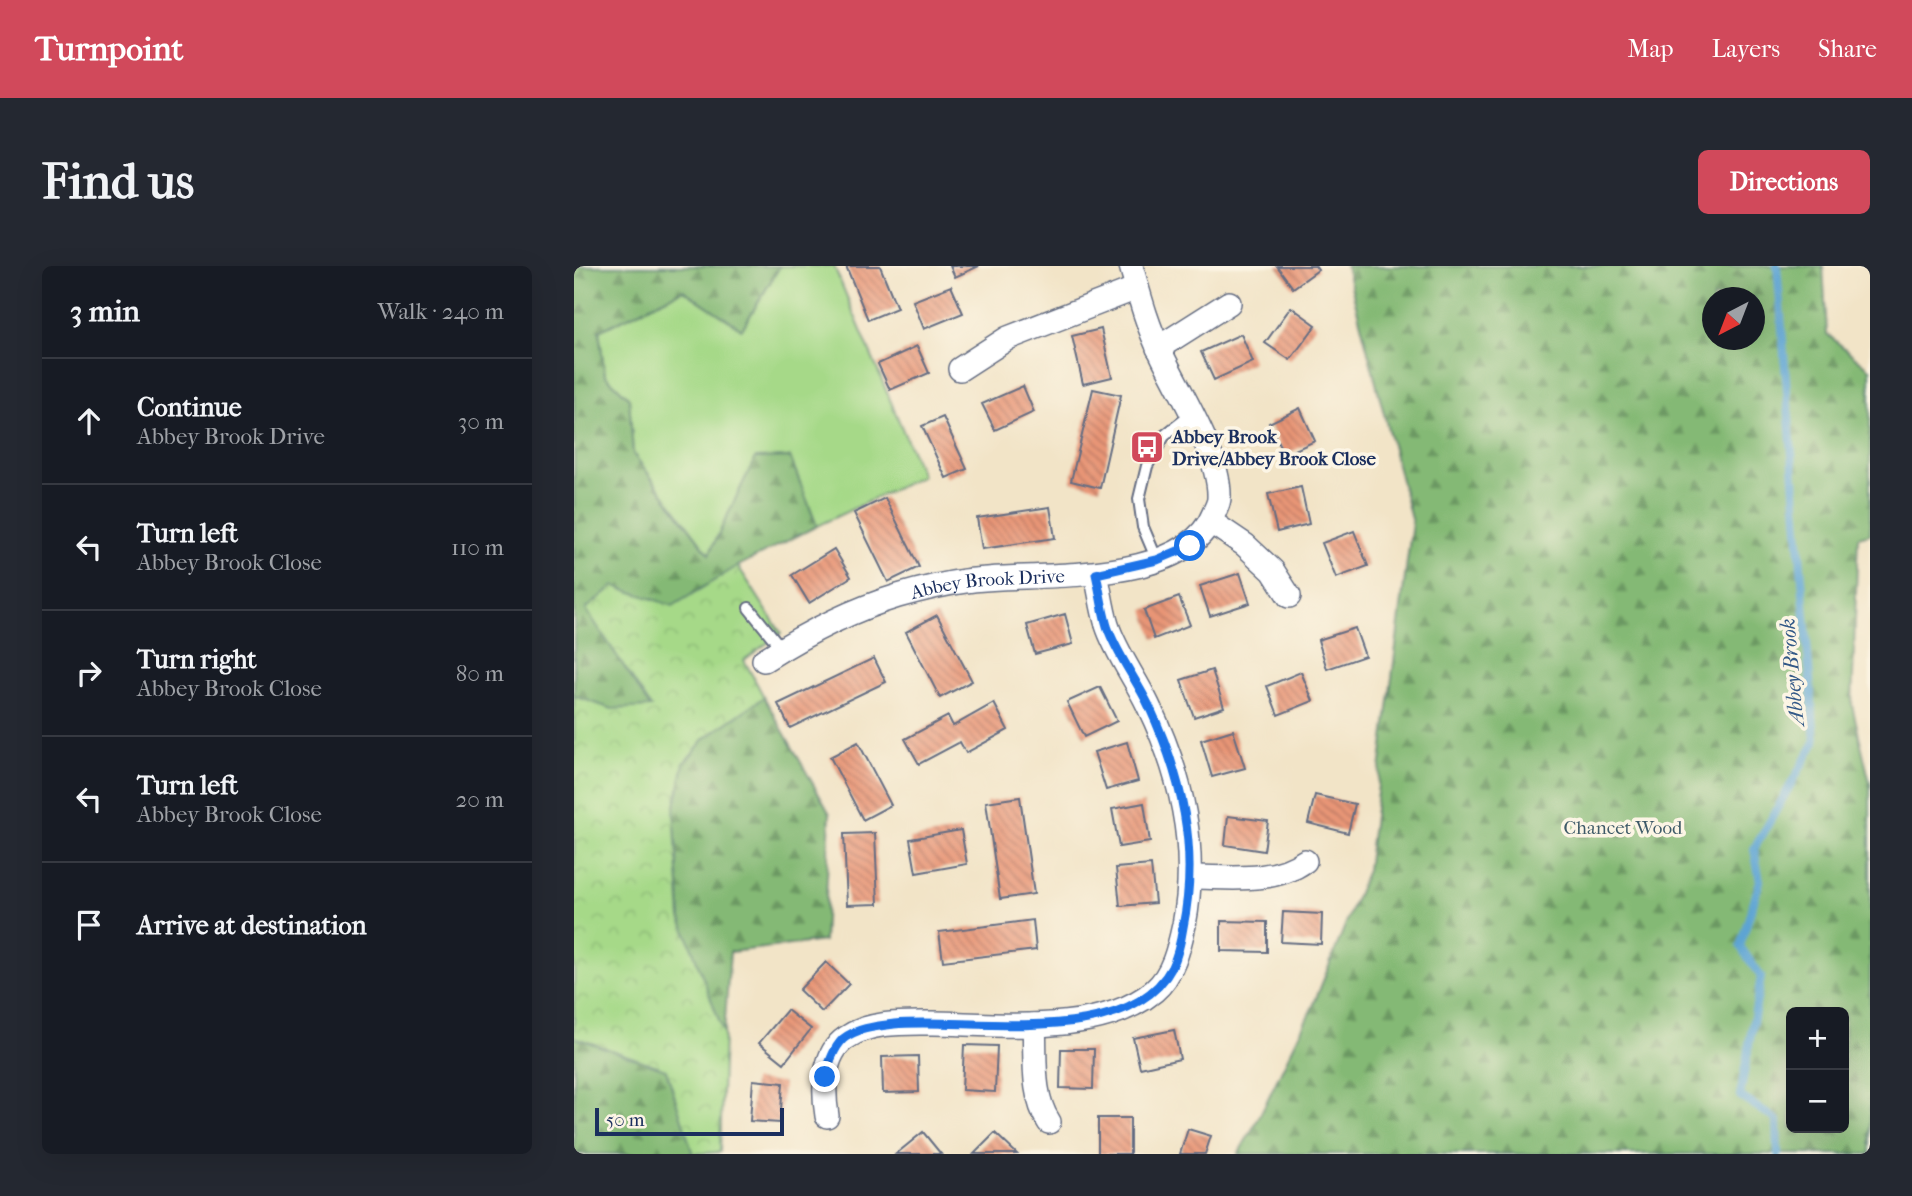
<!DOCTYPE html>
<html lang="en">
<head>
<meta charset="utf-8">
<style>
	body { margin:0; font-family:"IM FELL French Canon",serif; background:#242831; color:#f1f3f6 }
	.controls { position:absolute; right:21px; bottom:21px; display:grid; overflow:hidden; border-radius:10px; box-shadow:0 7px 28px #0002 }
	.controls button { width:63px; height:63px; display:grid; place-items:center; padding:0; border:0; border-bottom:2px solid #363941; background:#171b24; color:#f1f3f6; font:35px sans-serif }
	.compass { position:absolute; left:1128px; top:21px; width:63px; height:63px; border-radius:50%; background:#171b24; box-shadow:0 7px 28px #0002; rotate:222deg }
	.scale { position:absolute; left:21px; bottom:18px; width:189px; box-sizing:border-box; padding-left:7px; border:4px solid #1b2f5e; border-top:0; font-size:19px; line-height:24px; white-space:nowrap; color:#1b2f5e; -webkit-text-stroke:5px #fcf5e5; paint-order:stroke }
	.stop { position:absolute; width:21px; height:21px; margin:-16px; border:5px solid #1a73e8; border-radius:50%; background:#fff }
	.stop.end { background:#1a73e8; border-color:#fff; box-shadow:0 2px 7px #0008 }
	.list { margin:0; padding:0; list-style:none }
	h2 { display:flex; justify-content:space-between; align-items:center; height:91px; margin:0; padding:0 28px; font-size:30px }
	h2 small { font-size:23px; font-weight:400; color:#9ea1a6 }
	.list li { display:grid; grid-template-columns:46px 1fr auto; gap:21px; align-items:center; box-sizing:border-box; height:126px; padding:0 28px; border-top:2px solid #363941 }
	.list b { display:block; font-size:26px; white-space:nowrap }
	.list p { margin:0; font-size:23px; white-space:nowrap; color:#9ea1a6 }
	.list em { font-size:23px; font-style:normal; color:#9ea1a6 }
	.icon { flex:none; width:38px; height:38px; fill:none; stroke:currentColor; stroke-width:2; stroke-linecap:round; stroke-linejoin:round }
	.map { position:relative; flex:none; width:1296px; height:888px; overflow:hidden; border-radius:10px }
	header { display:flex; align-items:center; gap:42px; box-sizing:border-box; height:98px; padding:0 35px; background:#d1495b; color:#fff }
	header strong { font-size:33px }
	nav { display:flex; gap:38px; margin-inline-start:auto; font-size:24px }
	.intro { display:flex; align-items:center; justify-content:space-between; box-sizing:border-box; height:168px; padding:0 42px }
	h1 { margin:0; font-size:49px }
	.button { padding:18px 32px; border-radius:10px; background:#d1495b; color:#fff; font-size:24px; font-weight:700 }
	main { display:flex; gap:42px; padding:0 42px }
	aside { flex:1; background:#171b24; border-radius:10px; box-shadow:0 7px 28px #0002 }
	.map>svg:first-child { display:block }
	.grass { fill:#a6d988; stroke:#608473; stroke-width:2 }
	.forest { fill:url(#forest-firs); stroke:#507469; stroke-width:2; fill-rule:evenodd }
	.park { fill:url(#park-crowns); stroke:#608473; stroke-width:2 }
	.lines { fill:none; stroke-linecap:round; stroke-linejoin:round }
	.stream { stroke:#5da4d3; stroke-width:8 }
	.building { fill:url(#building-back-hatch) }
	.lane-casing { stroke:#666e83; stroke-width:14 }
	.street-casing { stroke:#666e83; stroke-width:26 }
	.lane { stroke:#fff; stroke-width:10 }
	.street { stroke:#fff; stroke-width:23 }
	.route { stroke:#1a73e8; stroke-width:9 }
	.labels { text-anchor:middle; stroke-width:7; stroke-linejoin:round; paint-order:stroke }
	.poi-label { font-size:19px; font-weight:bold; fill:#1b2f5e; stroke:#fcf5e5; text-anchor:start }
	.street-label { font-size:19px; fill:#1b2f5e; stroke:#fcf5e5 }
	.park-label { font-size:19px; fill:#3e5a68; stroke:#fcf5e5 }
	.water-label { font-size:21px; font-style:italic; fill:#325887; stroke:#fcf5e5 }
</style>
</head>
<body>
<header>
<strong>Turnpoint</strong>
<nav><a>Map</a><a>Layers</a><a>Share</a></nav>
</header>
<div class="intro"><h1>Find us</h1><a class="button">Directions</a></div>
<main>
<aside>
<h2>3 min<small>Walk · 240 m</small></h2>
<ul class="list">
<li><svg class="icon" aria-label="ahead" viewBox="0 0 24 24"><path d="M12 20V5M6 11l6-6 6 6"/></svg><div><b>Continue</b><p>Abbey Brook Drive</p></div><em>30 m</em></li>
<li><svg class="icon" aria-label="left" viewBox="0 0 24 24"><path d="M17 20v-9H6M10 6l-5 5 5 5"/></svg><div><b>Turn left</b><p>Abbey Brook Close</p></div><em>110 m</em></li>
<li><svg class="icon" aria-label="right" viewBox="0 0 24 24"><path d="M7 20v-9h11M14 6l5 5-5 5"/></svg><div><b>Turn right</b><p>Abbey Brook Close</p></div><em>80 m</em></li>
<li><svg class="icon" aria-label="left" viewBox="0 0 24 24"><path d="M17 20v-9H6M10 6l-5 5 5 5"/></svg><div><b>Turn left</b><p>Abbey Brook Close</p></div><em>20 m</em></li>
<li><svg class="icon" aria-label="arrive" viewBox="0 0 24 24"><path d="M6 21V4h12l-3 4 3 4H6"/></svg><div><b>Arrive at destination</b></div></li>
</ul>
</aside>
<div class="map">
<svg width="1296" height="888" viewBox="0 0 1296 888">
	<defs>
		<pattern id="forest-firs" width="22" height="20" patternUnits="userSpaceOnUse" patternTransform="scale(1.75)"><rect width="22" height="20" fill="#84b974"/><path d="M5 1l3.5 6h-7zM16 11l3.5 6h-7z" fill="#6b9762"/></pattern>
		<pattern id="park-crowns" width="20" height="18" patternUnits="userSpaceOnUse" patternTransform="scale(1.75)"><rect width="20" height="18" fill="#a6d988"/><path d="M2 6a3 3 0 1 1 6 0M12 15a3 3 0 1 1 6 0" fill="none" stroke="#8ebb78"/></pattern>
		<pattern id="building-back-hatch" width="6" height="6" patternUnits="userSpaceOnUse" patternTransform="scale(1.75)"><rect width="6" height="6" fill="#e89576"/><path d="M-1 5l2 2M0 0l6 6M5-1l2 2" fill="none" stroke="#bb7a64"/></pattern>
	</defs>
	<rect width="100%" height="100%" fill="#fcf5e5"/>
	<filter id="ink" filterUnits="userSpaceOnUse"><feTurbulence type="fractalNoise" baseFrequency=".0143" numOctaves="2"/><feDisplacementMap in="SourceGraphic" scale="14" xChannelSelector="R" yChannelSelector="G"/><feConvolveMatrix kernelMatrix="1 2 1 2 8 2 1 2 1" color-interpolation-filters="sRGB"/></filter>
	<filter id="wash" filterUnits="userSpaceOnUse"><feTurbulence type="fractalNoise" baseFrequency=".00686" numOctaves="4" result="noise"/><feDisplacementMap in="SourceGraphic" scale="28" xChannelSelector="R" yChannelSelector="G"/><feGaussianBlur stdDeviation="1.57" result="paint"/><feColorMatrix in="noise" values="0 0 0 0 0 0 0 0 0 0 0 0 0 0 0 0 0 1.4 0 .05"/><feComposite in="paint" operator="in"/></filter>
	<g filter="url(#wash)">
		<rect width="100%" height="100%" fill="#f2e4c7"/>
		<!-- grass -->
		<path class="grass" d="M 206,0 L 260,0 L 348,210 L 243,260 L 216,191 L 136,289 L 59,187 L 55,132 L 31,109 L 25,65 L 109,24 L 168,63 Z"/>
		<!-- forest -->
		<path class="forest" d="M 0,0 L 206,0 L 168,63 L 109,24 L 25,65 L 31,109 L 55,132 L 59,188 L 135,288 L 181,192 L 216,191 L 243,260 L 164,300 L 99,340 L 13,344 L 77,442 L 38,443 L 0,430 Z
			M 772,0 L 1249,0 L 1253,68 L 1296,103 L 1296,268 L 1284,271 L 1278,439 L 1296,517 L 1296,888 L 664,888 L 683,855 L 739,740 L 793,604 L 838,257 ZM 1139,32 L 1181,32 L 1181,74 L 1139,74 ZM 1270,746 L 1270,862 L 1217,862 L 1217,746 Z
			M 190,431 L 256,548 L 250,675 L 156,686 L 150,768 L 107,653 L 100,544 L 110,497 L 131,472 Z
			M 0,771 L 92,803 L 119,888 L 0,888 Z"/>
		<!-- park -->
		<path class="park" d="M 164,300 L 207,367 L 170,394 L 190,431 L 131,472 L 110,497 L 100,544 L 107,653 L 150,768 L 146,886 L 119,888 L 92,803 L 0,771 L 0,430 L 38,443 L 77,441 L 12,343 L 40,320 L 99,340 Z"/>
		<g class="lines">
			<!-- stream -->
			<path class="stream" d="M 1203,0 L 1241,476 L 1180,583 L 1186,615 L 1166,680 L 1187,711 L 1166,830 L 1203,854 L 1204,888"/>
		</g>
		<g id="blocks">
			<!-- building -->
			<path class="building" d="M 272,0 L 306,0 L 323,42 L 294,54 Z
				M 376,0 L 405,0 L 381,11 Z
				M 703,0 L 741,0 L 744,4 L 719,22 Z
				M 377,20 L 389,47 L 350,63 L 339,35 Z
				M 717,41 L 742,59 L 716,94 L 691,77 Z
				M 527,63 L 538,111 L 509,118 L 498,70 Z
				M 667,68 L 679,96 L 640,114 L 627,86 Z
				M 343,80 L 355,107 L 316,124 L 304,98 Z
				M 449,120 L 460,146 L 421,164 L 408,138 Z
				M 519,123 L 547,129 L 526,222 L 497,215 Z
				M 726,142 L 741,175 L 710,189 L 695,157 Z
				M 369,151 L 393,203 L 372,212 L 348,160 Z
				M 727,221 L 735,258 L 703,266 L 694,228 Z
				M 311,232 L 345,301 L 314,316 L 280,247 Z
				M 476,241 L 481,272 L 408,283 L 403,252 Z
				M 780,265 L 794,300 L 762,312 L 748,277 Z
				M 260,283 L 277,311 L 235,337 L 218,309 Z
				M 666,307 L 676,337 L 636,350 L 626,320 Z
				M 605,331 L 616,359 L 580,373 L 570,344 Z
				M 491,348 L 499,378 L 461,388 L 453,359 Z
				M 363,349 L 398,415 L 366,432 L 332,366 Z
				M 781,362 L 791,390 L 753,403 L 744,374 Z
				M 300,392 L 312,416 L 216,462 L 204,438 Z
				M 638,404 L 650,441 L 620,451 L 607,414 Z
				M 727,406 L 739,435 L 704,449 L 693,420 Z
				M 526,421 L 543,455 L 510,471 L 493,436 Z
				M 420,437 L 434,464 L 392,487 L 386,476 L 345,498 L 331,473 L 374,450 L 379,460 Z
				M 659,464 L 671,502 L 638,511 L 627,474 Z
				M 284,476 L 317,539 L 289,554 L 256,491 Z
				M 553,476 L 564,515 L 532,524 L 520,486 Z
				M 741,529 L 781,538 L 774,567 L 734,557 Z
				M 446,531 L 460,628 L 426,633 L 412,536 Z
				M 570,537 L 576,576 L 545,581 L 538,543 Z
				M 654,550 L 694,555 L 690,585 L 651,579 Z
				M 387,564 L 393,598 L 342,607 L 336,573 Z
				M 301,567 L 304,638 L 273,639 L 270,568 Z
				M 577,599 L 581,637 L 546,640 L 542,602 Z
				M 709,646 L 748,648 L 747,678 L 707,676 Z
				M 459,654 L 462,684 L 369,695 L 365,666 Z
				M 647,655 L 693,656 L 693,686 L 647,685 Z
				M 252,696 L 275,718 L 248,746 L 225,724 Z
				M 213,744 L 237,763 L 210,797 L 185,777 Z
				M 600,764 L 606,793 L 566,802 L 559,772 Z
				M 390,779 L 423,780 L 421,826 L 388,824 Z
				M 487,783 L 520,783 L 519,823 L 486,822 Z
				M 344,790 L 345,826 L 309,827 L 308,791 Z
				M 179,814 L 209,817 L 206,857 L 176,855 Z
				M 524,852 L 556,852 L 556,888 L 524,888 Z
				M 614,863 L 637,870 L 631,888 L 606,888 Z
				M 349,866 L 367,888 L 322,888 Z
				M 421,867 L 443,888 L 400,888 Z"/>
		</g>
	</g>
	<g filter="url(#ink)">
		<use href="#blocks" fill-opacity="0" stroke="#666e83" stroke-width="2"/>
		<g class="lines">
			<!-- lane casing -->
			<g class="lane-casing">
				<path id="lane" d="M 583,294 L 569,261 L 565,233 L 573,200 L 590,170 L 618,148
					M 175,342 L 208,383"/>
			</g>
			<!-- street casing -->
			<g class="street-casing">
				<g id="street">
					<path d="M 584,82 L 655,37"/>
					<path d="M 386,103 L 434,72 L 563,22"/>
					<path d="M 637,256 L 671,279 L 699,305 L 715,330"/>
					<path id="s1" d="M 190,394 C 231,368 277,344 324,330 C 345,324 369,318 391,315 C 457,305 611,323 640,247 C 642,242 645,237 645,232 C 647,190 604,124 586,85 C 573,59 565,28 557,0"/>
					<path d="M 617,611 C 654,611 699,618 731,595"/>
					<path d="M 460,759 C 462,790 457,829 475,856"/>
					<path d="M 253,850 C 249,825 248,788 272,772 C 296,755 331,757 359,757 C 425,758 526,770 580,725 C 599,709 605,682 610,659 C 625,582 608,509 574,439 C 562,413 542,387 533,359 C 528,343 526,325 522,308"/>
				</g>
			</g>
			<!-- lane -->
			<use href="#lane" class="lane"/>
			<!-- street -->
			<use href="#street" class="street"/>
		</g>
	</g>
	<g class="lines" filter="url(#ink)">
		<!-- route -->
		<path class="route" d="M 251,811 C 255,798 259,783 269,773 C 282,762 304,760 320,758 C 396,751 555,784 598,701 C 604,689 607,674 609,661 C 625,583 608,511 575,440 C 562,413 542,387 533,360 C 528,343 526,325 522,308 L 583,294 L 616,280"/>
	</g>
	<!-- icons -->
	<defs>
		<g id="bus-square" transform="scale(1.75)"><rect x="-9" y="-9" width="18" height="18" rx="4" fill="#d1495b" stroke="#fcf5e5"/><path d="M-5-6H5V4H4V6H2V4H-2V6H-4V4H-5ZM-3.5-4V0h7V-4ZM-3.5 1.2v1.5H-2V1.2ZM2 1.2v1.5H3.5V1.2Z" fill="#fff"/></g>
	</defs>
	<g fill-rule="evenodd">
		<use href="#bus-square" x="573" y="181"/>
	</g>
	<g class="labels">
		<!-- poi labels -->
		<g class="poi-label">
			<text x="598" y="177">Abbey Brook<tspan x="598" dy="22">Drive/Abbey Brook Close</tspan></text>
		</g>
		<!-- street labels -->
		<g class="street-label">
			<text dy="7" stroke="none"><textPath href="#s1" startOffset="240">Abbey Brook Drive</textPath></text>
		</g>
		<!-- park labels -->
		<g class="park-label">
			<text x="1049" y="568">Chancet Wood</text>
		</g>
		<!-- water labels -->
		<g class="water-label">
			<text transform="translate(1218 406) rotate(-95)" y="7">Abbey Brook</text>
		</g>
	</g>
</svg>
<div class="controls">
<button>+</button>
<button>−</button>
</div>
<svg class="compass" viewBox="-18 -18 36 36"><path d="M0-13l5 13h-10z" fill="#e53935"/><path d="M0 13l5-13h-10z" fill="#9ea1a6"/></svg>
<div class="scale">50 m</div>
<div class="stop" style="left:616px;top:280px"></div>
<div class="stop end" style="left:251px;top:811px"></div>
</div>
</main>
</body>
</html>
